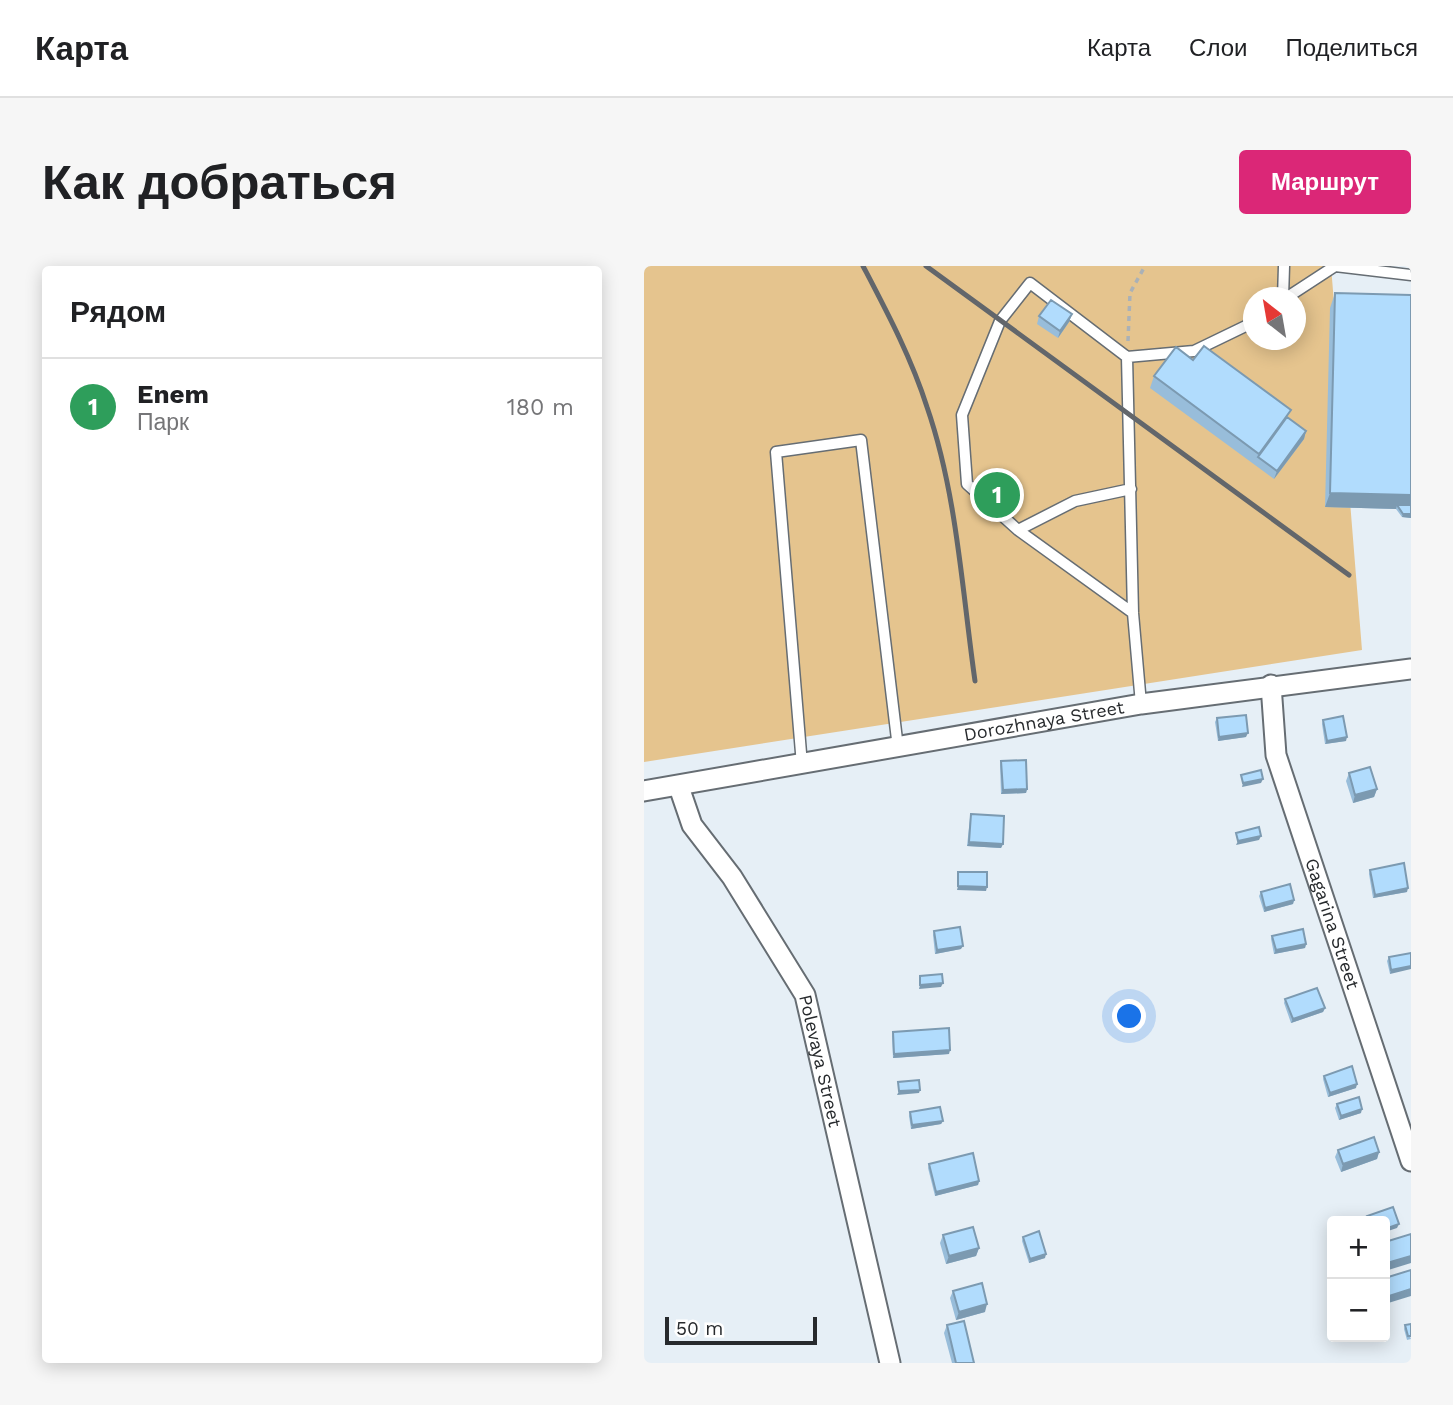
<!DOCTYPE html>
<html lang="ru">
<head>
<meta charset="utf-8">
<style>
	body { margin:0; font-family:"Work Sans",sans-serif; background:#f6f6f6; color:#202124 }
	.controls { position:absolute; right:21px; bottom:21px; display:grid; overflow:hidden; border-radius:7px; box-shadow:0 4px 18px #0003 }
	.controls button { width:63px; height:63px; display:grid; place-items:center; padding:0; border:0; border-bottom:2px solid #e0e0e0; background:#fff; color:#202124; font:35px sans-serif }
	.compass { position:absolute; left:599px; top:21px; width:63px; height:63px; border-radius:50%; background:#fff; box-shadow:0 4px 18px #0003; rotate:329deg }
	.scale { position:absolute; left:21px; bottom:18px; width:152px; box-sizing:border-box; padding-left:7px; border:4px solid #272a2d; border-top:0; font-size:19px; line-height:24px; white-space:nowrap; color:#272a2d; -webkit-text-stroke:5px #fff; paint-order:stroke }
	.you { position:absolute; left:486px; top:751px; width:24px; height:24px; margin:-18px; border:5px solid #fff; border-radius:50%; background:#1a73e8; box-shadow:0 0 0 10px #1a73e833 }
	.badge { display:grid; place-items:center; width:46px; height:46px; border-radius:50%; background:#db2777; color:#fff; font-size:23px; font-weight:700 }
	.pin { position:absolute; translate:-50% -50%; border:4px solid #fff; box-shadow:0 2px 7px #0006 }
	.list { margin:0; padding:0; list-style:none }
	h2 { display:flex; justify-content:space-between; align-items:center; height:91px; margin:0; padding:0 28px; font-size:30px }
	h2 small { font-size:23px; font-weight:400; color:#757577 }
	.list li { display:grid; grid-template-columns:46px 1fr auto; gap:21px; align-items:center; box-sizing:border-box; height:98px; padding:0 28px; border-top:2px solid #e0e0e0 }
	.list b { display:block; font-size:26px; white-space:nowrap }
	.list p { margin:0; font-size:23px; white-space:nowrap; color:#757577 }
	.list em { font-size:23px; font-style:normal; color:#757577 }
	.map { position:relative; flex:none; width:767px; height:1097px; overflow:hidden; border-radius:7px }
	header { display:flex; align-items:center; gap:42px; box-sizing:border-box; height:98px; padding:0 35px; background:#fff; border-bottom:2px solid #e0e0e0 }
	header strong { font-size:33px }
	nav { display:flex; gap:38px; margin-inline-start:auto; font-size:24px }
	.intro { display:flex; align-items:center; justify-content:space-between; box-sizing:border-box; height:168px; padding:0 42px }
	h1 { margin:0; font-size:49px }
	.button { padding:18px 32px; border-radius:7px; background:#db2777; color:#fff; font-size:24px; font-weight:700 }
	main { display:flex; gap:42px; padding:0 42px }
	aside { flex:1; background:#fff; border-radius:7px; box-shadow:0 4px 18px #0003 }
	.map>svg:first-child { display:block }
	.green { fill:#e5c48e; fill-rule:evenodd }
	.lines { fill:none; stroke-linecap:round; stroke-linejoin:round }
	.service-casing { stroke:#666d73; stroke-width:13 }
	.minor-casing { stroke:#666d73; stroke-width:23 }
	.path { stroke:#aab1b7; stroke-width:3.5; stroke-dasharray:5 5; stroke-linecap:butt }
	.service { stroke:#fff; stroke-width:10 }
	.minor { stroke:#fff; stroke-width:19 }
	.rail { stroke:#62666b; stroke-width:5 }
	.wall { fill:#98bdda }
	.shaded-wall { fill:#7c9ab1 }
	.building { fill:#b1dcfd; stroke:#7c9ab1; stroke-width:2 }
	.labels { text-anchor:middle; stroke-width:5; stroke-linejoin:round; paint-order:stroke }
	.street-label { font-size:18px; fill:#272a2d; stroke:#fff }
</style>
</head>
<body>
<header>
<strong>Карта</strong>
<nav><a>Карта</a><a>Слои</a><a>Поделиться</a></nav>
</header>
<div class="intro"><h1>Как добраться</h1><a class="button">Маршрут</a></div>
<main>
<aside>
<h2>Рядом<small></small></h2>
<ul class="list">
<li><span class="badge" style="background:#2e9e5b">1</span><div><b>Enem</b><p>Парк</p></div><em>180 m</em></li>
</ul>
</aside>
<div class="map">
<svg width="767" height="1097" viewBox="0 0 767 1097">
	<rect width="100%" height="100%" fill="#e6eff6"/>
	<!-- green -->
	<path class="green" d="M 0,0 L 687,0 L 718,384 L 0,496 ZM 610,32 L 652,32 L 652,74 L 610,74 Z"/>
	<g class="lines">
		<!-- service casing -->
		<g class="service-casing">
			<path id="service" d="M 639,32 L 640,0
				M 642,32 L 691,0 L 767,9
				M 483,91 L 386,17 L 356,55 L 318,149 L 323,218 L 374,264 L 489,347
				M 374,264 L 431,235 L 487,223
				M 497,438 L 489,347 L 483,91 L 550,85 L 610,56
				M 158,499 L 132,186 L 217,174 L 254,482"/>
		</g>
		<!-- minor casing -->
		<g class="minor-casing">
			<g id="minor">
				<path id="s1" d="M 627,419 L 632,489 L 767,895"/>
				<path id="s2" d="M 35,521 L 48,559 L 88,611 L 161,729 L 246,1097"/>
				<path id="s3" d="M 0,525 L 497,438 L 767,403"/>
			</g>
		</g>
		<!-- path -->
		<path class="path" d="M 484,75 L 486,27 L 501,0"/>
		<!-- service -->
		<use href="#service" class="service"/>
		<!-- minor -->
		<use href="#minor" class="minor"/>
		<!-- rail -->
		<path class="rail" d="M 219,0 C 243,46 267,91 283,141 C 313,228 318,324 331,415
			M 282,0 L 705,309"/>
	</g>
	<!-- wall -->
	<path class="wall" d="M 691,27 L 767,252 L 758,251 L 752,243 L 681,241 L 686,42 Z
		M 428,48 L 425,56 L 414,72 L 393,58 L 395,50 Z
		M 549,94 L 644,152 L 662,165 L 660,173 L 630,213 L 506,122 L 510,110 Z
		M 573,452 L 602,471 L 574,475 L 571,456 Z
		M 679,454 L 702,475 L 681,478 L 678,458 Z
		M 357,495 L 383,523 L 382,527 L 357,528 L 356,499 Z
		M 705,507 L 733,523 L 730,531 L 709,537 L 702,515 Z
		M 327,548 L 359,578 L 357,582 L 323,580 L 326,552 Z
		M 726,604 L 763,626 L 729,632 L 725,608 Z
		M 617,626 L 650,634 L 649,638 L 620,646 L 615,630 Z
		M 290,665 L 317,683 L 291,688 L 289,669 Z
		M 628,670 L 662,678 L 661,682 L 630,688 L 627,673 Z
		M 767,687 L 746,708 L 743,695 L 745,691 Z
		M 641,733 L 681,742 L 679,746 L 647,757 L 640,737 Z
		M 249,766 L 305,788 L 249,792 L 248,770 Z
		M 680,810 L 712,822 L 684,831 L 679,813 Z
		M 693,838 L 717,847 L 695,854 L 691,842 Z
		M 266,846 L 299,855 L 297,858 L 267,863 L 265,850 Z
		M 694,884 L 735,886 L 733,893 L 697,906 L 691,891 Z
		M 285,898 L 335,915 L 334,919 L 291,930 L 284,902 Z
		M 299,969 L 335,982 L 332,990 L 302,998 L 296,977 Z
		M 379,971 L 401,992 L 385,997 L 378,975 Z
		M 309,1025 L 341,1046 L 312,1054 L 306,1032 Z
		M 303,1059 L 330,1097 L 308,1097 L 300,1067 Z
		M 761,1059 L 767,1073 L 763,1074 L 760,1063 Z"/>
	<!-- shaded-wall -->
	<path class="shaded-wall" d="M 428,48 L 425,56 L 414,72 L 416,65 Z
		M 662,165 L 660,173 L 630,213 L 633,205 Z
		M 686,227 L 767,229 L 767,243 L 753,239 L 752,243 L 681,241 Z
		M 759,248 L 767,248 L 767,252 L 758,251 Z
		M 604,467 L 602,471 L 574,475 L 575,471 Z
		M 703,471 L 702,475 L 681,478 L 683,475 Z
		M 619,513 L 617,517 L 598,521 L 599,517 Z
		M 383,523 L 382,527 L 357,528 L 359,524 Z
		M 733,523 L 730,531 L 709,537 L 711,529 Z
		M 617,570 L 615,574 L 592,579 L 594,575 Z
		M 325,576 L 359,578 L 357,582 L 323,580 Z
		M 314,620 L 343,621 L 342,625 L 313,624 Z
		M 764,622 L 763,626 L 729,632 L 731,629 Z
		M 650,634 L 649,638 L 620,646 L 621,642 Z
		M 662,678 L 661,682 L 630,688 L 632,684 Z
		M 319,680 L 317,683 L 291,688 L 293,684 Z
		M 767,700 L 767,703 L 746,708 L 747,704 Z
		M 299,717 L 297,721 L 275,723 L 276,719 Z
		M 681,742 L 679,746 L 647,757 L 649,753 Z
		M 306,784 L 305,788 L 249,792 L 250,788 Z
		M 713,818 L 712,822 L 684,831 L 686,827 Z
		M 276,824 L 275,827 L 253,829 L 255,825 Z
		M 718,843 L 717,847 L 695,854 L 697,850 Z
		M 299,855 L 297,858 L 267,863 L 268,859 Z
		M 735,886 L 733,893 L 697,906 L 699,898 Z
		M 335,915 L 334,919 L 291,930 L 292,926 Z
		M 755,958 L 753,962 L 741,966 L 741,963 Z
		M 335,982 L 332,990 L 302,998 L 305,990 Z
		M 402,988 L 401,992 L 385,997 L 386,993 Z
		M 767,990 L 767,997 L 741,1005 L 743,997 Z
		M 767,1023 L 767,1030 L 741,1038 L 742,1031 Z
		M 343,1038 L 341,1046 L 312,1054 L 315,1046 Z"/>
	<!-- building -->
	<path class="building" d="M 691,27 L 767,29 L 767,229 L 686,227 Z
		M 407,34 L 428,48 L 416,65 L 395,50 Z
		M 560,80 L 647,144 L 615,188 L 510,110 L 532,81 L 549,94 Z
		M 643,151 L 662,165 L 633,205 L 614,191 Z
		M 753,239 L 767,239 L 767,248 L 759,248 Z
		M 602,449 L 604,467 L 575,471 L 573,452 Z
		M 699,450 L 703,471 L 683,475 L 679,454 Z
		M 382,494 L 383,523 L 359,524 L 357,495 Z
		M 726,501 L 733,523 L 711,529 L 705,507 Z
		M 617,504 L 619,513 L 599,517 L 597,509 Z
		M 327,548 L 360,550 L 359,578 L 325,576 Z
		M 615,561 L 617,570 L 594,575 L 592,567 Z
		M 760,597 L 764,622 L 731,629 L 726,604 Z
		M 314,606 L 343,606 L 343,621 L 314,620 Z
		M 646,618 L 650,634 L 621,642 L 617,626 Z
		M 316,661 L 319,680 L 293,684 L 290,665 Z
		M 659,663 L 662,678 L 632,684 L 628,670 Z
		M 767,687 L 767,700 L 747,704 L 745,691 Z
		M 298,708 L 299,717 L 276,719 L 276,710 Z
		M 673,722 L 681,742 L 649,753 L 641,733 Z
		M 305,762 L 306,784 L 250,788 L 249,766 Z
		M 708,800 L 713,818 L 686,827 L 680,810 Z
		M 275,814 L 276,824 L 255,825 L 254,816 Z
		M 715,831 L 718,843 L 697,850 L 693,838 Z
		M 296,841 L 299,855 L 268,859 L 266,846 Z
		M 730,871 L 735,886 L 699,898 L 694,884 Z
		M 329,887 L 335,915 L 292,926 L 285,898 Z
		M 749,941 L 755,958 L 741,963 L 741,955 L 725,955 L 723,950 Z
		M 329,961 L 335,982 L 305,990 L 299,969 Z
		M 395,965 L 402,988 L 386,993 L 379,971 Z
		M 767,968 L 767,990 L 743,997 L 741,989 L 741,976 Z
		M 767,1004 L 767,1023 L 742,1031 L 741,1012 Z
		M 338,1017 L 343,1038 L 315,1046 L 309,1025 Z
		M 320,1055 L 330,1097 L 312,1097 L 303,1059 Z
		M 767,1058 L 767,1070 L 764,1070 L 761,1059 Z"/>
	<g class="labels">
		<!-- street labels -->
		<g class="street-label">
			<text dy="6" stroke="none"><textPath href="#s3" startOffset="406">Dorozhnaya Street</textPath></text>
			<text dy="6" stroke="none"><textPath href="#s1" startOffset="248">Gagarina Street</textPath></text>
			<text dy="6" stroke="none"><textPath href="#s2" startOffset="312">Polevaya Street</textPath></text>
		</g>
	</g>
</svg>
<div class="controls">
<button>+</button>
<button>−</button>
</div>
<svg class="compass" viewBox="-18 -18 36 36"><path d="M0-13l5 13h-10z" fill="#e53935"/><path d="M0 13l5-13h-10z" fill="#757577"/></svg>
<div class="scale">50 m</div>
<div class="you"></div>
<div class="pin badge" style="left:353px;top:229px;background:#2e9e5b">1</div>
</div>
</main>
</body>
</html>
